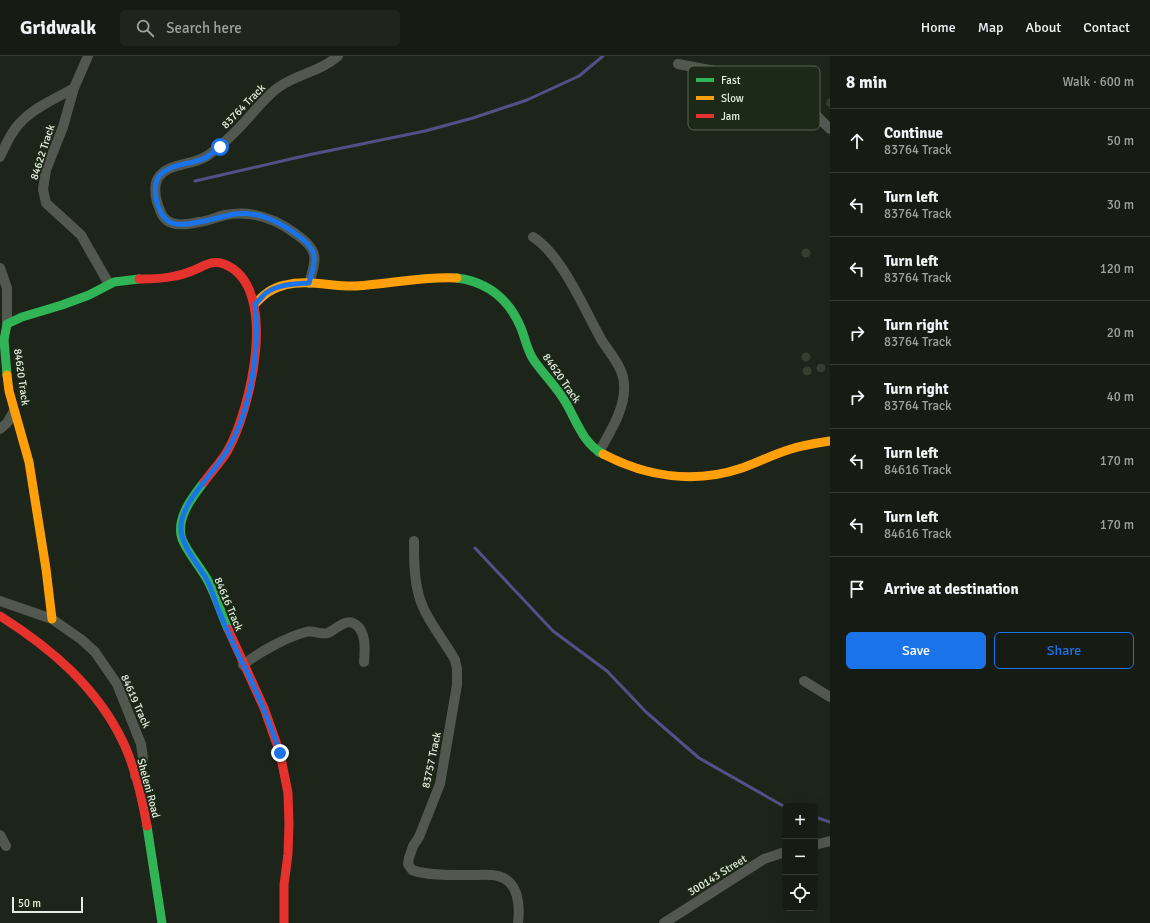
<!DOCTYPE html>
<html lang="en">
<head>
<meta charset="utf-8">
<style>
	body { margin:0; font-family:Signika,sans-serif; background:#1f251d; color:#f1f3f6 }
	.controls { position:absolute; right:12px; bottom:12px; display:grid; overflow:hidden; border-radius:6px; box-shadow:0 4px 16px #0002 }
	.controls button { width:36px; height:36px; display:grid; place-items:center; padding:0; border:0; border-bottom:1px solid #353a34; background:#161c14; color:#f1f3f6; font:20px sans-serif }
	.scale { position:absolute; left:12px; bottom:10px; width:71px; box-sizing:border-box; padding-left:4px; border:2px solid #e4ede1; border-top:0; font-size:11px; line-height:14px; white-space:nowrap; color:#e4ede1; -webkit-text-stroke:3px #1b2916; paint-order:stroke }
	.stop { position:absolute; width:12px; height:12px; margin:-9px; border:3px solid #1a73e8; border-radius:50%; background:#fff }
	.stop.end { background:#1a73e8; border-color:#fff; box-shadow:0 1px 4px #0008 }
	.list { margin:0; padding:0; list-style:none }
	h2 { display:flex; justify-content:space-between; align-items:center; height:52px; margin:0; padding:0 16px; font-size:17px }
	h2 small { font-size:13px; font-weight:400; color:#9ea1a0 }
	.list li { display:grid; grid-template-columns:26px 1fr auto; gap:12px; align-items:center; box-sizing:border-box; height:64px; padding:0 16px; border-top:1px solid #353a34 }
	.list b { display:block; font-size:15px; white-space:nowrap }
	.list p { margin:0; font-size:13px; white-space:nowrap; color:#9ea1a0 }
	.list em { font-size:13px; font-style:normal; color:#9ea1a0 }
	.actions { display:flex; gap:8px; padding:12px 16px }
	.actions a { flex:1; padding:9px 0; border:1px solid #1a73e8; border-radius:6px; text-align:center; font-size:14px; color:#1a73e8 }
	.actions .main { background:#1a73e8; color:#fff }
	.icon { flex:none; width:22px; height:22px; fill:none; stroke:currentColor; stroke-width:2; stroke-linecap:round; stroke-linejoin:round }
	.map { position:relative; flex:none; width:830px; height:867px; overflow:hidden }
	header { display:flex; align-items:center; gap:24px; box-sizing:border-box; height:56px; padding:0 20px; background:#161c14; border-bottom:1px solid #353a34 }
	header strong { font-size:19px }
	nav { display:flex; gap:22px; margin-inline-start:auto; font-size:14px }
	.search { width:280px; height:36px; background:#1f251d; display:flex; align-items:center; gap:10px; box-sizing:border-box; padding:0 14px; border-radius:6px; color:#9ea1a0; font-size:15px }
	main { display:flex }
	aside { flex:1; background:#161c14 }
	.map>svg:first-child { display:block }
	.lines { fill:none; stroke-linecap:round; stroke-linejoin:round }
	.stream { stroke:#505287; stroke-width:3 }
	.building { fill:#333e2e }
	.street { stroke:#52584f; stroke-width:10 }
	.fast { stroke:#30b455; stroke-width:9 }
	.slow { stroke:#ff9f0a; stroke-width:9 }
	.jam { stroke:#e5322d; stroke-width:9 }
	.route { stroke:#1a73e8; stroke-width:5 }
	.labels { text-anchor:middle; stroke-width:4; stroke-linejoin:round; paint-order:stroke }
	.street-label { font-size:11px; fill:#e4ede1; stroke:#1b2916 }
	.key { fill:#1b2916; stroke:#576453; stroke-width:1 }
	.key-label { font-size:11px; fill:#e4ede1 }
</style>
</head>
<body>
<header>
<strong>Gridwalk</strong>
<div class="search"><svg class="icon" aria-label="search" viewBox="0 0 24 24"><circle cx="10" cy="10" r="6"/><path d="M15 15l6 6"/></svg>Search here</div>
<nav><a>Home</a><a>Map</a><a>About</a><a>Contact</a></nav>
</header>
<main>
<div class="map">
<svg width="830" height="867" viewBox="0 0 830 867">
	<rect width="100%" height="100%" fill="#1d251a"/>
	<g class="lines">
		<!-- stream -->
		<path class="stream" d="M 195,125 L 308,99 L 425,75 L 473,62 L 527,44 L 579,20 L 603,0
			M 475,492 L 553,575 L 607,615 L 646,656 L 699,702 L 785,751
			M 815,761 L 830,766"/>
	</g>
	<!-- building -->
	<path class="building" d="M 830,42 L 830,52 L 826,48 L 827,44 Z
		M801.5 197a4.5 4.5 0 1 1 9 0a4.5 4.5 0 1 1-9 0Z
		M801.5 301a4.5 4.5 0 1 1 9 0a4.5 4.5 0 1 1-9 0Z
		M816.5 312a4.5 4.5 0 1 1 9 0a4.5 4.5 0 1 1-9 0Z
		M802.5 315a4.5 4.5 0 1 1 9 0a4.5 4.5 0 1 1-9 0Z"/>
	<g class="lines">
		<!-- street -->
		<path class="street" d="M 88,0 L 74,32 L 63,71 L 46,114 L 43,133 L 46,147 L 81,179 L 109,228
			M 678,8 L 715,15 L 763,18 C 791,28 809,53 830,73
			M 0,101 C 6,88 12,74 23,64 C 37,50 57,42 74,32
			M 533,181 C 562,199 584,253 601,283 C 609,297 623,310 624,328 C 626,352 610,376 599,396
			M 0,212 L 7,232 L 7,268
			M 309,227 C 317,202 319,194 296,178 C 275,162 252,154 225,159 C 216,161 208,165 199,166 C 190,168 180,170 172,167 C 162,164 160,154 157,146 C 155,138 154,129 158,122 C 169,106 192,110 207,100 C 226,87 242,69 257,52 C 264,45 271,36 279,31 C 297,18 320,16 338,0
			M 0,373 L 7,367 L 14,355
			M 414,485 C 414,503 414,522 419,540 C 425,562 444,584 455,604 L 457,613 L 457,629 L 440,728 L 419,781 L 413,790 L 409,802 L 408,808 L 412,814 C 427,820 454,819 470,819 C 479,819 489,818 498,820 C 519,825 520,850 518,867
			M 0,545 L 52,563 L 82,584 L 95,596 L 117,628 L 141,688 L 143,702 L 141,710 L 135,720
			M 243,609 C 259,596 287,581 306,576 C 314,574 321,579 328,577 C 335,574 345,563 353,567 C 367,573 365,595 364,606
			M 804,625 L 830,641
			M 0,779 L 6,790
			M 815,789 L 830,785
			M 664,867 L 764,803 L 785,796"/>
		<!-- fast -->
		<path class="fast" d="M 457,222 C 488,226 509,243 521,272 C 525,282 527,293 533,303 C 543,318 557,331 566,347 C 577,366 583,387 603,398
			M 7,319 L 4,284 L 7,268 L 22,261 L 62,249 L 89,239 L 114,226 L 139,223
			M 204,426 C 193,440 175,463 182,483 C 187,496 201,512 208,525 C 216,540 221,557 228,573
			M 147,770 L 162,867"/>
		<!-- slow -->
		<path class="slow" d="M 255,248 C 264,238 272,232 285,229 C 308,223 333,231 356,230 C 390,228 423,220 457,222
			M 7,319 L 9,335 L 29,406 L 46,513 L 52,563
			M 603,398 C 647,421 695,428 742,412 C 759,406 774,398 791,393 C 804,389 817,387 830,385"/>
		<!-- jam -->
		<path class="jam" d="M 139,223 C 151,223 163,223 175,220 C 181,219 187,217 192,215 C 203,211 212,203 224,208 C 281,230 250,355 228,394 C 222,405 212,415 204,426
			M 0,560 C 51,592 98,632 124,688 C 136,714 142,742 147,770
			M 228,573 L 264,652 L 280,697 L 288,737 L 289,768 L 288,798 L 284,829 L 284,867"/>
	</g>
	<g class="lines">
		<!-- route -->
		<path class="route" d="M 220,91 C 215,95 210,99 205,102 C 190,109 172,107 160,119 C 154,125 155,135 156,142 C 158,152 162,163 172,167 C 180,170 190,168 199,166 C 208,165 216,162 225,160 C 252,153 274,162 296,178 C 319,194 316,202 309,227 C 295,228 278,228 266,237 C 262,240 259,245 255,248 C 260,294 251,354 227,395 C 215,416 181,446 181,471 C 180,489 199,509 207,524 C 212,534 215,545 219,555 C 224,567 229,579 235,591 C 240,604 248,616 253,629 C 264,651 272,674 280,697"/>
	</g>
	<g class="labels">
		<!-- street labels -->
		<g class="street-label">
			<text transform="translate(243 50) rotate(-46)" y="4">83764 Track</text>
			<text transform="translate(42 96) rotate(-72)" y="4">84622 Track</text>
			<text transform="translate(22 321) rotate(82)" y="4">84620 Track</text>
			<text transform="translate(562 322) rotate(55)" y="4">84620 Track</text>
			<text transform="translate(229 548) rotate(67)" y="4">84616 Track</text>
			<text transform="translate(136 645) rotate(66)" y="4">84619 Track</text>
			<text transform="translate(431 704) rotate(-78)" y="4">83757 Track</text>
			<text transform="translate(149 732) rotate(75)" y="4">Sheleni Road</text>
			<text transform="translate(717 819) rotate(-32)" y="4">300143 Street</text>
		</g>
	</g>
	<!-- legend -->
	<rect x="688" y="10" width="132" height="64" rx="6" class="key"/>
	<rect x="696" y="22" width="18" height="4" fill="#30b455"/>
	<rect x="696" y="40" width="18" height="4" fill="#ff9f0a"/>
	<rect x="696" y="58" width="18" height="4" fill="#e5322d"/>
	<g class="key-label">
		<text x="721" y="28">Fast</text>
		<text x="721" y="46">Slow</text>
		<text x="721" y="64">Jam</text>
	</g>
</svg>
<div class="controls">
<button>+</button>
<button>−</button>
<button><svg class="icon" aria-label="locate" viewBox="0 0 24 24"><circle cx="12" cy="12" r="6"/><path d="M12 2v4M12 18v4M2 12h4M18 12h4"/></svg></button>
</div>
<div class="scale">50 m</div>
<div class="stop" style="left:220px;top:91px"></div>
<div class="stop end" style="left:280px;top:697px"></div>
</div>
<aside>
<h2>8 min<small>Walk · 600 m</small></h2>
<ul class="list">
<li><svg class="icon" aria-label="ahead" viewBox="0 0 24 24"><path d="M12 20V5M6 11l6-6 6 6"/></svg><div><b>Continue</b><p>83764 Track</p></div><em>50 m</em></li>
<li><svg class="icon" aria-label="left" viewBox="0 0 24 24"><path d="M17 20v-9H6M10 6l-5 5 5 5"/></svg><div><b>Turn left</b><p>83764 Track</p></div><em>30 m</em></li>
<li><svg class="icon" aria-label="left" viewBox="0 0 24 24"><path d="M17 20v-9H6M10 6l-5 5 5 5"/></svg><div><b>Turn left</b><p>83764 Track</p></div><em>120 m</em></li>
<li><svg class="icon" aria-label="right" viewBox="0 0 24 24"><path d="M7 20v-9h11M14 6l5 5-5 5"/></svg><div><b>Turn right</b><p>83764 Track</p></div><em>20 m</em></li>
<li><svg class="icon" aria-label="right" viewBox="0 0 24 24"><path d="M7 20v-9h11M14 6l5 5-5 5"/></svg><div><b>Turn right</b><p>83764 Track</p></div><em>40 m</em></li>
<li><svg class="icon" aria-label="left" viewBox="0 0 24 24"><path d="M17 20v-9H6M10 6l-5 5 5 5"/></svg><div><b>Turn left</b><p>84616 Track</p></div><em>170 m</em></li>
<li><svg class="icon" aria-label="left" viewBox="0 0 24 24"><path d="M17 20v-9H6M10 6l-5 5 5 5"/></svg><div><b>Turn left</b><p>84616 Track</p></div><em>170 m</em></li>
<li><svg class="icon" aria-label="arrive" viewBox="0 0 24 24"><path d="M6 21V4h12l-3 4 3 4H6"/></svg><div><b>Arrive at destination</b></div></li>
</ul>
<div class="actions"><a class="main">Save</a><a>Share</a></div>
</aside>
</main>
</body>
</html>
